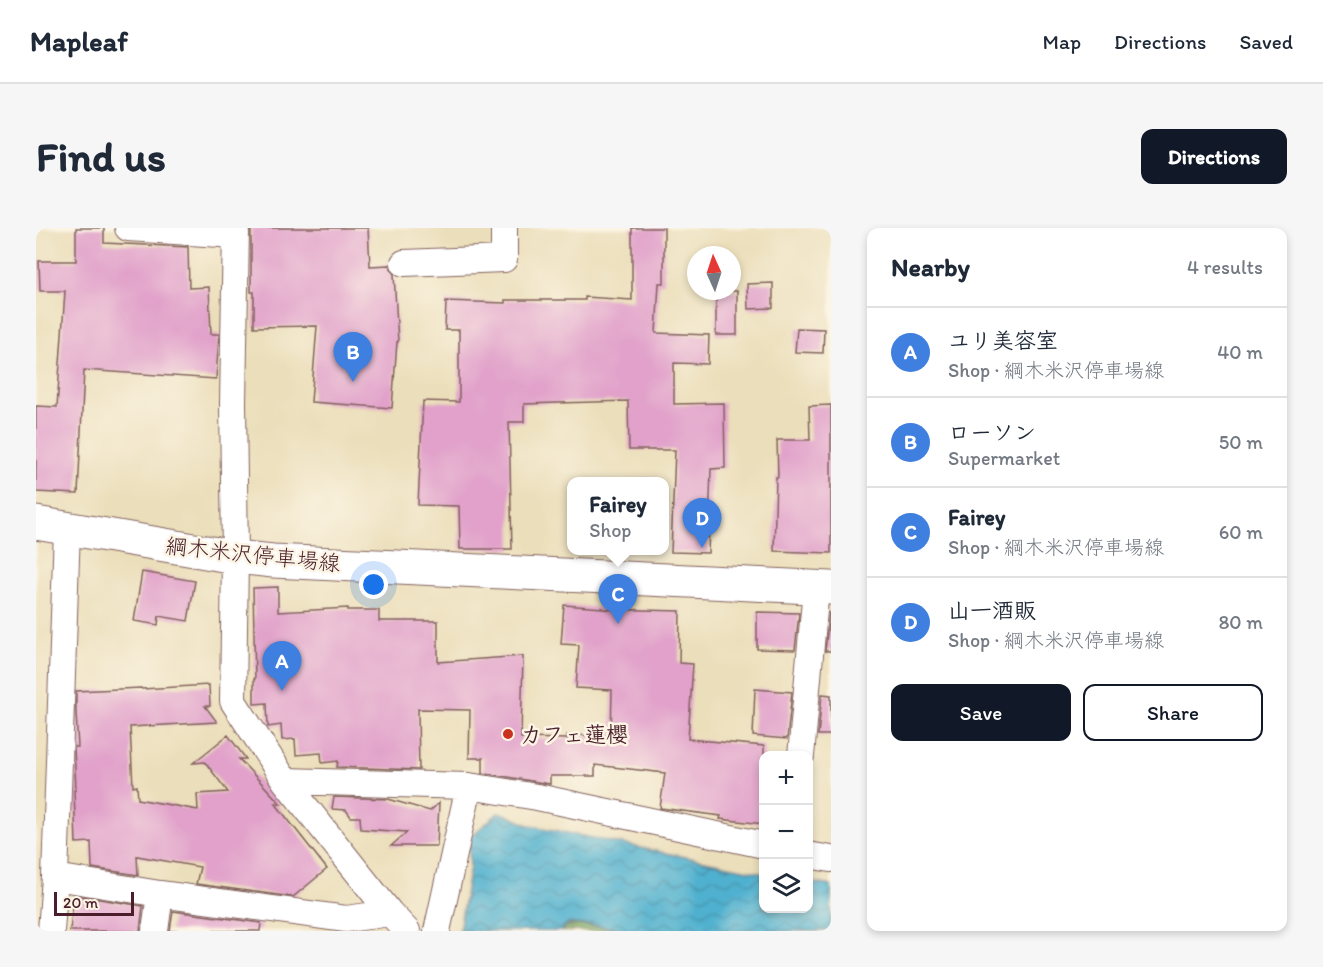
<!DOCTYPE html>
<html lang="en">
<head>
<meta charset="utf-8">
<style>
	body { margin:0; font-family:Itim,"Klee One",sans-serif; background:#f6f6f7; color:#1f2937 }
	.controls { position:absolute; right:18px; bottom:18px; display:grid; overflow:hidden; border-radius:12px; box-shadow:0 3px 9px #0003 }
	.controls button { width:54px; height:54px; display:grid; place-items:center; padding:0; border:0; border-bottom:2px solid #e0e1e3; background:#fff; color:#1f2937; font:30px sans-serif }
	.compass { position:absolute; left:651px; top:18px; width:54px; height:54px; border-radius:50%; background:#fff; box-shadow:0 3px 9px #0003; rotate:357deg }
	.scale { position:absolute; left:18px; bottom:15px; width:80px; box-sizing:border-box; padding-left:6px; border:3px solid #4a1f2b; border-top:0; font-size:16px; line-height:21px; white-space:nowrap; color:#4a1f2b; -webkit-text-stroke:4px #fcf5e5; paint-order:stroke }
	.you { position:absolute; left:338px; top:357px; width:21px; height:21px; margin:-15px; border:4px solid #fff; border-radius:50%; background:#1a73e8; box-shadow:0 0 0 9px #1a73e833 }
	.badge { display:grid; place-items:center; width:39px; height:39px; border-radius:50%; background:#111827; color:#fff; font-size:20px; font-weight:700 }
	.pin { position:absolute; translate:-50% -50px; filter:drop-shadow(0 2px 3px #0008) }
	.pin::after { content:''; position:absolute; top:32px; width:21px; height:18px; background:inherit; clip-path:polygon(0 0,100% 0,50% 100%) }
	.popup { position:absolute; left:531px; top:249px; width:102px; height:78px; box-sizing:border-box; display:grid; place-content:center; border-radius:12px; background:#fff; filter:drop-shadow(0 2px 4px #0005); font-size:20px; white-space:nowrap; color:#747a83 }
	.popup b { font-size:22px; color:#1f2937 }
	.popup::after { content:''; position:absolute; left:50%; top:100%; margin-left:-12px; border:12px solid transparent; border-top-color:#fff }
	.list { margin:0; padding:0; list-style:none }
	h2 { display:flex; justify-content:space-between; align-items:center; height:78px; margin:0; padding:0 24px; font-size:26px }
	h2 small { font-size:20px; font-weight:400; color:#747a83 }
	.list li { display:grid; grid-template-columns:39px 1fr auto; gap:18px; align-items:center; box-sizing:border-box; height:90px; padding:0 24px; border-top:2px solid #e0e1e3 }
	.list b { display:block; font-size:22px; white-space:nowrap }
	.list p { margin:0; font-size:20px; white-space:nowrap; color:#747a83 }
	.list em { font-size:20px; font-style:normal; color:#747a83 }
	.actions { display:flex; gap:12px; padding:18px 24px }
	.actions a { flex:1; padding:14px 0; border:2px solid #111827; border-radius:12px; text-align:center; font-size:21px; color:#111827 }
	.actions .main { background:#111827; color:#fff }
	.icon { flex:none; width:33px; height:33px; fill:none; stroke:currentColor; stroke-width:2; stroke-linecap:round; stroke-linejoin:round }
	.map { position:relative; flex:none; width:795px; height:703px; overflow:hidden; border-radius:12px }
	header { display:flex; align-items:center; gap:36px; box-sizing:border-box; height:84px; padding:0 30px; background:#fff; border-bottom:2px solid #e0e1e3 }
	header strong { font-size:28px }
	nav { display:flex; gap:33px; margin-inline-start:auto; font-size:21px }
	.intro { display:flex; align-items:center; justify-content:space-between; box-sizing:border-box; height:144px; padding:0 36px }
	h1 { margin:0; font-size:42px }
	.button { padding:15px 27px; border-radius:12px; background:#111827; color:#fff; font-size:21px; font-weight:700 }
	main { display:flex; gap:36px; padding:0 36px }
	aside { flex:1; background:#fff; border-radius:12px; box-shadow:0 3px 9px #0003 }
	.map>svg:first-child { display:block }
	.forest { fill:url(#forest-firs); stroke:#686a4e; stroke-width:1.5 }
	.water { fill:url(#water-waves); stroke:#4d687d; stroke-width:1.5 }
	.building { fill:#e1a1ca }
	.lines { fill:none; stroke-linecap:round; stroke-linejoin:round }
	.minor-casing { stroke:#82625d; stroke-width:28 }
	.major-casing { stroke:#82625d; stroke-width:35 }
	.minor { stroke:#fff; stroke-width:26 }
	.major { stroke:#fff; stroke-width:33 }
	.poi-dot { fill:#c8321e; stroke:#fcf5e5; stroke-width:2 }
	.labels { text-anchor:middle; stroke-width:5; stroke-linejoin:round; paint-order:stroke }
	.street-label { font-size:22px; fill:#4a1f2b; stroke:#fcf5e5 }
	.poi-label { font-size:22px; font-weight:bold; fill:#4a1f2b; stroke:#fcf5e5; text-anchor:start }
</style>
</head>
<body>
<header>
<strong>Mapleaf</strong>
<nav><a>Map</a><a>Directions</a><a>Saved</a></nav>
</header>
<div class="intro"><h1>Find us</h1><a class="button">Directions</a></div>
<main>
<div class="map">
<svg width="795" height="703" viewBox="0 0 795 703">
	<defs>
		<pattern id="forest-firs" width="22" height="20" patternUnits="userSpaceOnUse" patternTransform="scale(1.5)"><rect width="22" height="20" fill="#86b670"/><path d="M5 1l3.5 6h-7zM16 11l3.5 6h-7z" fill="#70935c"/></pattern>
		<pattern id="water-waves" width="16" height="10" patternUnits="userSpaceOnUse" patternTransform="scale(1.5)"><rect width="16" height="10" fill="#50b1cf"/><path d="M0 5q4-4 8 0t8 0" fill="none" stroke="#448fa8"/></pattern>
	</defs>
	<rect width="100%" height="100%" fill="#fcf5e5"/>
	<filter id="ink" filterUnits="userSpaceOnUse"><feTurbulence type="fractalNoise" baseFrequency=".0167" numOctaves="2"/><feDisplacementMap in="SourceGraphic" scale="12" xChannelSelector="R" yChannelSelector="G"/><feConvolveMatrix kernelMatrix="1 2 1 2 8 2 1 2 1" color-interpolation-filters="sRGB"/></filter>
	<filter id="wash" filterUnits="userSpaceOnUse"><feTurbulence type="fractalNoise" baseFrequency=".008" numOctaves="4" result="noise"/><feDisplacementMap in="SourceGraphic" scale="24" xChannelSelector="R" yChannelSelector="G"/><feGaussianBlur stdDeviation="1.35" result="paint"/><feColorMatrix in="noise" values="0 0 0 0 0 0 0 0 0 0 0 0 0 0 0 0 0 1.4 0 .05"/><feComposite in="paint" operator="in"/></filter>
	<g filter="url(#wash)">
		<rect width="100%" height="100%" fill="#ebdeba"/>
		<!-- forest -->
		<path class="forest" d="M 534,697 L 564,699 L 592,703 L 527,703 L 529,699 Z"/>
		<!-- water -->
		<path class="water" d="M 462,585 L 468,586 L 493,597 L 727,645 L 728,680 L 772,680 L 773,654 L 795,658 L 795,703 L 600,703 L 563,698 L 534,696 L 529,698 L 526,703 L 423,703 L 434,639 L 433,610 Z"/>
		<g id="blocks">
			<!-- building -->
			<path class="building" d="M 40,0 L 68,0 L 68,15 L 152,19 L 153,60 L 173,59 L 175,106 L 183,106 L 180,151 L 48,142 L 42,266 L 0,264 L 0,178 L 21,179 L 29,63 L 4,63 L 3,33 L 40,33 Z
				M 215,0 L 332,0 L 334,38 L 353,37 L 355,42 L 358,46 L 362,114 L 361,114 L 356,180 L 275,174 L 281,98 L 218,99 L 218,64 L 215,64 Z
				M 596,0 L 628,0 L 628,55 L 623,55 L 620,105 L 673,107 L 672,136 L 638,135 L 638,176 L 688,175 L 689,240 L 675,241 L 672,325 L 635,324 L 639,222 L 593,222 L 592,173 L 488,176 L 488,194 L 473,194 L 476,321 L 424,321 L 423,278 L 382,277 L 387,173 L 423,174 L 423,102 L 409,102 L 410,73 L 469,75 L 469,72 L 549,72 L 549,69 L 596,72 Z
				M 737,55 L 737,80 L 712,81 L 711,56 Z
				M 680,63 L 701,63 L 701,107 L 680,107 Z
				M 761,100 L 788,101 L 787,125 L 759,124 Z
				M 795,177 L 795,325 L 738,323 L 740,249 L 742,249 L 741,212 L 774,212 L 773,178 Z
				M 106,344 L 159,353 L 152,393 L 123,388 L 122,397 L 98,393 Z
				M 242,359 L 242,384 L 312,380 L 312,382 L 343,382 L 343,393 L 402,393 L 402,434 L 487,428 L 485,510 L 531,511 L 531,507 L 575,508 L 576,462 L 540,460 L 543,417 L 525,416 L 528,377 L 566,380 L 566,381 L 644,383 L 643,435 L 657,436 L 652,511 L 728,518 L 728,596 L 684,591 L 685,588 L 624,580 L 629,545 L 559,537 L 559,548 L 514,548 L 514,556 L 447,545 L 447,530 L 433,530 L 434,482 L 382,481 L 383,542 L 301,539 L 302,533 L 286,535 L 285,525 L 260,527 L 259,511 L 246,512 L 245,497 L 232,499 L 231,475 L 218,476 L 218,451 L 219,451 L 217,360 Z
				M 721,384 L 763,385 L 759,422 L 721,421 Z
				M 793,385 L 795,385 L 795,423 L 789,423 Z
				M 173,457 L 174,478 L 169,478 L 181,494 L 94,499 L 97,559 L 101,558 L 102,571 L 162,582 L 161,566 L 192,564 L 169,534 L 157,535 L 192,507 L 210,531 L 203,531 L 245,576 L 239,575 L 291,641 L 257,669 L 160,656 L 164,639 L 101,628 L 102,647 L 56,640 L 55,614 L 40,615 L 38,562 L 40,562 L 38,519 L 42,519 L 40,485 L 40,463 L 105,460 L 106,461 Z
				M 719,461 L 756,464 L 751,511 L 717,508 Z
				M 786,466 L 795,467 L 795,507 L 782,507 Z
				M 298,569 L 352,571 L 394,583 L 403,575 L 401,618 L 355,618 L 371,604 L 325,601 L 324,589 L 315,589 L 310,582 L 296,581 Z
				M 38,667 L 107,678 L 104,703 L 34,703 Z
				M 137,683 L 225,695 L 224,703 L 134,703 Z"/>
		</g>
	</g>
	<g filter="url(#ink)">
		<use href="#blocks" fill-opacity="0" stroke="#82625d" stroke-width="1.5"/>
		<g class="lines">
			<!-- minor casing -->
			<g class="minor-casing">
				<path id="minor" d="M 92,0 L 200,7
					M 200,0 L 197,175 L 199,329 L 197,473 L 249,553 L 354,685 L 371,703
					M 368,35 L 468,31 L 468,0
					M 765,528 L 780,360
					M 249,553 L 433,558
					M 772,627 L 795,631
					M 19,649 L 124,666 L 310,691 L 354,685
					M 15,703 L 19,649 L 31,301
					M 119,703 L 124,666
					M 401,703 L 433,558 L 501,569 L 728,617"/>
			</g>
			<!-- major casing -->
			<g class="major-casing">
				<path id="major" d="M 0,295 L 199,329 L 237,333 L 795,360"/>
			</g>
			<!-- minor -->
			<use href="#minor" class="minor"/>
			<!-- major -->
			<use href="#major" class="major"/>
		</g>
	</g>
	<!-- markers -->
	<circle class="poi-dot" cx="472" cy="506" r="6"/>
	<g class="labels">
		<!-- street labels -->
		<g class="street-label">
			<text transform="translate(217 326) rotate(6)" y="8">綱木米沢停車場線</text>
		</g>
		<!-- poi labels -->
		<g class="poi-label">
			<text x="484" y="514">カフェ蓮櫻</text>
		</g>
	</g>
</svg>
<div class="controls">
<button>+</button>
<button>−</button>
<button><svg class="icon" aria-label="layers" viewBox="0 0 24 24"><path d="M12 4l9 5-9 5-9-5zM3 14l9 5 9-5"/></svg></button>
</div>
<svg class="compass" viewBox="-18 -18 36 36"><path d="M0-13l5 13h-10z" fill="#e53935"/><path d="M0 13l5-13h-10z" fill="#747a83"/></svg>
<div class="scale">20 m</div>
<div class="you"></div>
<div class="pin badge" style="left:246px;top:463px;background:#3f7fe0">A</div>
<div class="pin badge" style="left:317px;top:154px;background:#3f7fe0">B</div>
<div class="pin badge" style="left:582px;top:396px;background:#3f7fe0">C</div>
<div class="popup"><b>Fairey</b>Shop</div>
<div class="pin badge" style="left:666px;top:320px;background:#3f7fe0">D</div>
</div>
<aside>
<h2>Nearby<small>4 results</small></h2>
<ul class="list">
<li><span class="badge" style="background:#3f7fe0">A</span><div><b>ユリ美容室</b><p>Shop · 綱木米沢停車場線</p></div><em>40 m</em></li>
<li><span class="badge" style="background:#3f7fe0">B</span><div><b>ローソン</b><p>Supermarket</p></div><em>50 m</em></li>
<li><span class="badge" style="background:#3f7fe0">C</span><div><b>Fairey</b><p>Shop · 綱木米沢停車場線</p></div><em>60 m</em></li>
<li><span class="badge" style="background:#3f7fe0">D</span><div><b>山一酒販</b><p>Shop · 綱木米沢停車場線</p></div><em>80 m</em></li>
</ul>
<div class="actions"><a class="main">Save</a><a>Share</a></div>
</aside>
</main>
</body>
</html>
